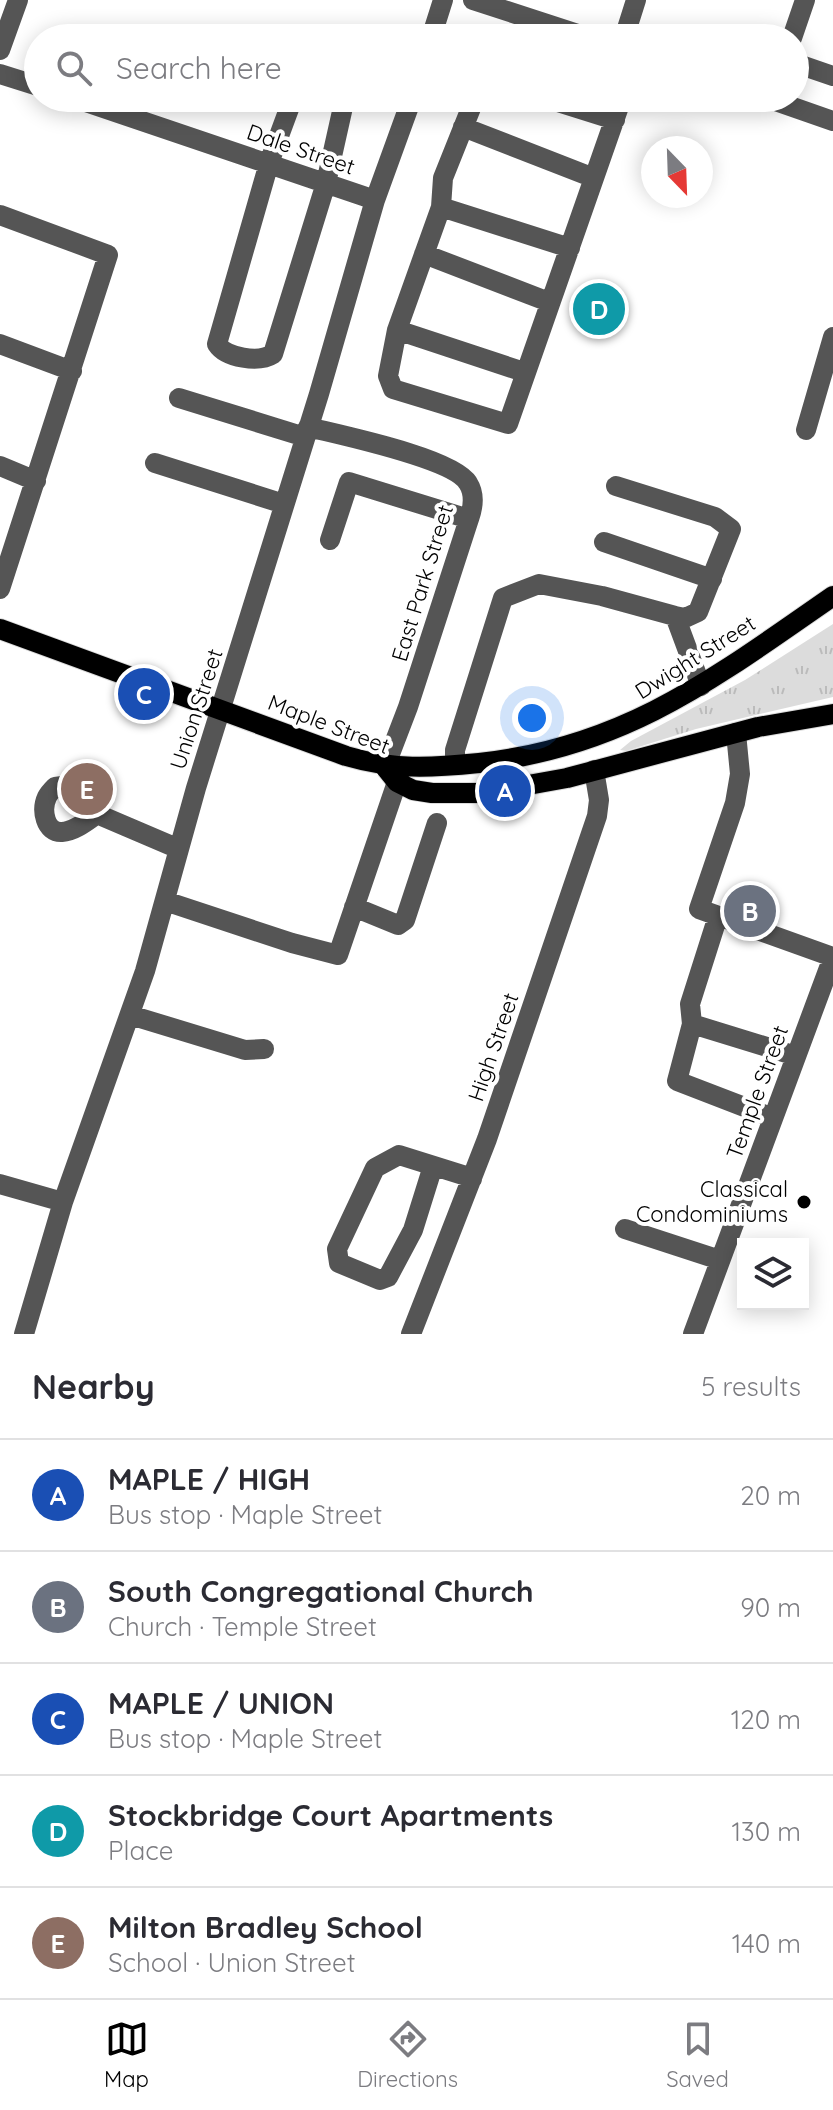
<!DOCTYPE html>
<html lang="en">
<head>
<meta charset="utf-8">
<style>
	body { margin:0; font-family:Quicksand,sans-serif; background:#f7f7f7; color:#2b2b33 }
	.controls { position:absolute; right:24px; bottom:24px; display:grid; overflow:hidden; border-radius:0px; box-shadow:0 4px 20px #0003 }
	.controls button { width:72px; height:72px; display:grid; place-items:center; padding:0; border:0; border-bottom:2px solid #e1e1e2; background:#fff; color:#2b2b33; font:40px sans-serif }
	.compass { position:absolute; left:641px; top:136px; width:72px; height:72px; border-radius:50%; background:#fff; box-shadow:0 4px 20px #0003; rotate:157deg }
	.you { position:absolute; left:532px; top:718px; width:28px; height:28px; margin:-20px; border:6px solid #fff; border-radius:50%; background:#1a73e8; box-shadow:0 0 0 12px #1a73e833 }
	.badge { display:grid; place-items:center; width:52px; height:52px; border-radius:50%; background:#000; color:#fff; font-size:26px; font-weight:700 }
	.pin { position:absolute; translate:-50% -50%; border:4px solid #fff; box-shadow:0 2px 8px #0006 }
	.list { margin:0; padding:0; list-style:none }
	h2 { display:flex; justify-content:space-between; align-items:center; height:104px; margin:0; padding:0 32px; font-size:34px }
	h2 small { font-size:26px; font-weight:400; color:#7c7c81 }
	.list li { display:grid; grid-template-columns:52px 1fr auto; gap:24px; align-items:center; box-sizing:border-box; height:112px; padding:0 32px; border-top:2px solid #e1e1e2 }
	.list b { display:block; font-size:30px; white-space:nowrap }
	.list p { margin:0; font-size:26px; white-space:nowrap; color:#7c7c81 }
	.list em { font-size:26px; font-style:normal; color:#7c7c81 }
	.icon { flex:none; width:44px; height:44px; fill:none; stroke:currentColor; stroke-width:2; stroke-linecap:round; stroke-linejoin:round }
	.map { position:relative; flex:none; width:833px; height:1334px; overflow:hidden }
	.search { position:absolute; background:#fff; box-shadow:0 4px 20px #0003; left:24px; right:24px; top:24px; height:88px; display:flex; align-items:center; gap:20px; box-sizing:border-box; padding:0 28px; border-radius:44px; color:#7c7c81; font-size:30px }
	.sheet { height:664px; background:#fff }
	nav { display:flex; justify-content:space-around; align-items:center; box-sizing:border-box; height:112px; border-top:2px solid #e1e1e2; background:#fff; font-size:22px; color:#7c7c81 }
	nav a { display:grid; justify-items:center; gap:4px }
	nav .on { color:#000 }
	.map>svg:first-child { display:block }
	.grass { fill:url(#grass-tufts) }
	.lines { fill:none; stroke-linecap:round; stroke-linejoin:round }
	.major-casing { stroke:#dbdbdb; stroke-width:22 }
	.minor { stroke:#555; stroke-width:20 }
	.major { stroke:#000; stroke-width:20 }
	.poi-dot { fill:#000; stroke:#fff; stroke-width:3 }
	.labels { text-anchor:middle; stroke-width:8; stroke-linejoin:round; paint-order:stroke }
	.street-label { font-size:22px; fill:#000; stroke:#fff }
	.poi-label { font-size:22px; fill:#000; stroke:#fff; text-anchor:end }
</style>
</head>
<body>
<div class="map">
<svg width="833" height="1334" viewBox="0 0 833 1334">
	<defs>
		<pattern id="grass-tufts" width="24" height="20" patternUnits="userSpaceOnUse" patternTransform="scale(2)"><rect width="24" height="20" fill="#dcdcdc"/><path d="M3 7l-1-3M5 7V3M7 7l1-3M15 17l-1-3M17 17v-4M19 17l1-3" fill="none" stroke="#bbb"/></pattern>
	</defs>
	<rect width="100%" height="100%" fill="#fff"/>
	<!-- grass -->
	<path class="grass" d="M 833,624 L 833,697 L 696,729 L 626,751 L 620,750 L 631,741 L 745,680 Z"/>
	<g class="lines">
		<!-- major casing -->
		<g class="major-casing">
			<path id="major" d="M 0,629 L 346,756 C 394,770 430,768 479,763 C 626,747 716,677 833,596
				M 385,767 L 397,782 L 413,790 L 432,793 L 483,793 L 567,778 L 758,727 L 833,714"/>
		</g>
		<!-- minor -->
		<path class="minor" d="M 473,0 L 590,38
			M 431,38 L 443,0
			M 624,38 L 636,0
			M 792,38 L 805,0
			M 0,50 L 18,0
			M 795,63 L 833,76
			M 0,74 L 38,86
			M 74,98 L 375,200
			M 293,98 L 269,163 L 217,344 C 226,358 259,363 273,354 L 326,183 L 345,98
			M 475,98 L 443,178 L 441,207 L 397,330 L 388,376 L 393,389 L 508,424 L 622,98
			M 545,98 L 615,120
			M 767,98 L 833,121
			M 463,127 L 594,178
			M 441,207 L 570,248
			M 0,215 L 108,255 L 0,589
			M 424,254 L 549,302
			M 397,330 L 524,372
			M 0,344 L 72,371
			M 179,398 L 305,437
			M 308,427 C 340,435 453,458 468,483 C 475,494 473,508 469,519 L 408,707 L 385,767
			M 806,430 L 833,337
			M 155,463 L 284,504
			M 0,466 L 36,481
			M 330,540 L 349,482 L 469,519
			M 604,542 L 712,579
			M 675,616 L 701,686
			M 736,733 L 740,774 L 735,803 L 699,909 L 833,957
			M 455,765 L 455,750 L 503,598 L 539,584 L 602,596 L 675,616 L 685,618 L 698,612 L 731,529 L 715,517 L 616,486
			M 97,814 C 87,821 75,831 62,832 C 45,833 41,810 47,797 C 49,793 52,790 55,787 L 70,785 L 79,789 L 97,814 L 179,849
			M 165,901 L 292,943 L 338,955 L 397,782
			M 354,907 L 398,925 L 405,920 L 437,823
			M 130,1015 L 245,1050 L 264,1049
			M 692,1024 L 690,1004 L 718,916
			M 773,1118 L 677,1081 L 692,1024 L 796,1056
			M 433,1166 L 413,1230 L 388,1277 L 380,1280 L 339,1263 L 337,1249 L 375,1168 L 399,1155 L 466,1176 L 472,1179
			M 0,1184 L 63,1202
			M 625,1229 L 720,1260
			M 24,1334 L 63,1202 L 145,971 L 196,788 L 319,394 L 375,200 L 412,98
			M 411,1334 L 487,1139 L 597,816 L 599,800 L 594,770
			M 693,1334 L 833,957"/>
		<!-- major -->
		<use href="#major" class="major"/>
	</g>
	<!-- markers -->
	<circle class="poi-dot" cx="804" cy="1202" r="8"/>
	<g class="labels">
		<!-- street labels -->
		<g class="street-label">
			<text transform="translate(301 149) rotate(19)" y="8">Dale Street</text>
			<text transform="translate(422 583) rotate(-73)" y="8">East Park Street</text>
			<text transform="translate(695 657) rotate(-32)" y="8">Dwight Street</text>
			<text transform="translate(196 709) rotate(-72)" y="8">Union Street</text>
			<text transform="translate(329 724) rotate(21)" y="8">Maple Street</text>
			<text transform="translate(493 1047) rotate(-71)" y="8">High Street</text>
			<text transform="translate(757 1092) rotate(-70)" y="8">Temple Street</text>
		</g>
		<!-- poi labels -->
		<g class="poi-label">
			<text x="788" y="1197">Classical<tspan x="788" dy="25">Condominiums</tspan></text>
		</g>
	</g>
</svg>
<div class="controls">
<button><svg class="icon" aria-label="layers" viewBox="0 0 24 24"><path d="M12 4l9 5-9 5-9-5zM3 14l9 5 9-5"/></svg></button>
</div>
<svg class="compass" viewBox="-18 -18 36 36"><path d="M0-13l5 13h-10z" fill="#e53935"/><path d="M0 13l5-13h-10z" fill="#7c7c81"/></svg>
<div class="you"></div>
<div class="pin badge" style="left:505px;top:791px;background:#1a4fb4">A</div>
<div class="pin badge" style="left:750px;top:911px;background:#6b7280">B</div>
<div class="pin badge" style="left:144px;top:694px;background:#1a4fb4">C</div>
<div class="pin badge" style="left:599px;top:309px;background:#0f9aa8">D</div>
<div class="pin badge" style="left:87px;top:789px;background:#8d6e63">E</div>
<div class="search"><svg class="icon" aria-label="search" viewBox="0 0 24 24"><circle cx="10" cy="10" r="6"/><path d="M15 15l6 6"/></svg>Search here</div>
</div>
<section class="sheet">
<h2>Nearby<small>5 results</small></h2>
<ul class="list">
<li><span class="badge" style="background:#1a4fb4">A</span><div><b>MAPLE / HIGH</b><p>Bus stop · Maple Street</p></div><em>20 m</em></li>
<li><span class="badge" style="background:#6b7280">B</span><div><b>South Congregational Church</b><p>Church · Temple Street</p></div><em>90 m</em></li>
<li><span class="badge" style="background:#1a4fb4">C</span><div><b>MAPLE / UNION</b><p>Bus stop · Maple Street</p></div><em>120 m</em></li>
<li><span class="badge" style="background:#0f9aa8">D</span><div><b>Stockbridge Court Apartments</b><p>Place</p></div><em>130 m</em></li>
<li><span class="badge" style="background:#8d6e63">E</span><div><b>Milton Bradley School</b><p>School · Union Street</p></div><em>140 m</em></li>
</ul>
</section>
<nav>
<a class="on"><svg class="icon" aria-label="map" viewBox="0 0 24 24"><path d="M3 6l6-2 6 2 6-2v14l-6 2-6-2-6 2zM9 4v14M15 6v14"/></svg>Map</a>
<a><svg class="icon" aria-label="directions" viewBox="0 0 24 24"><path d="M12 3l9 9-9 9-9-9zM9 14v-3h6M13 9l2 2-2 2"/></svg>Directions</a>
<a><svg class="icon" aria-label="saved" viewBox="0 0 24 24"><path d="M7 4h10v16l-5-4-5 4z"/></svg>Saved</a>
</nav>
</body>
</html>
